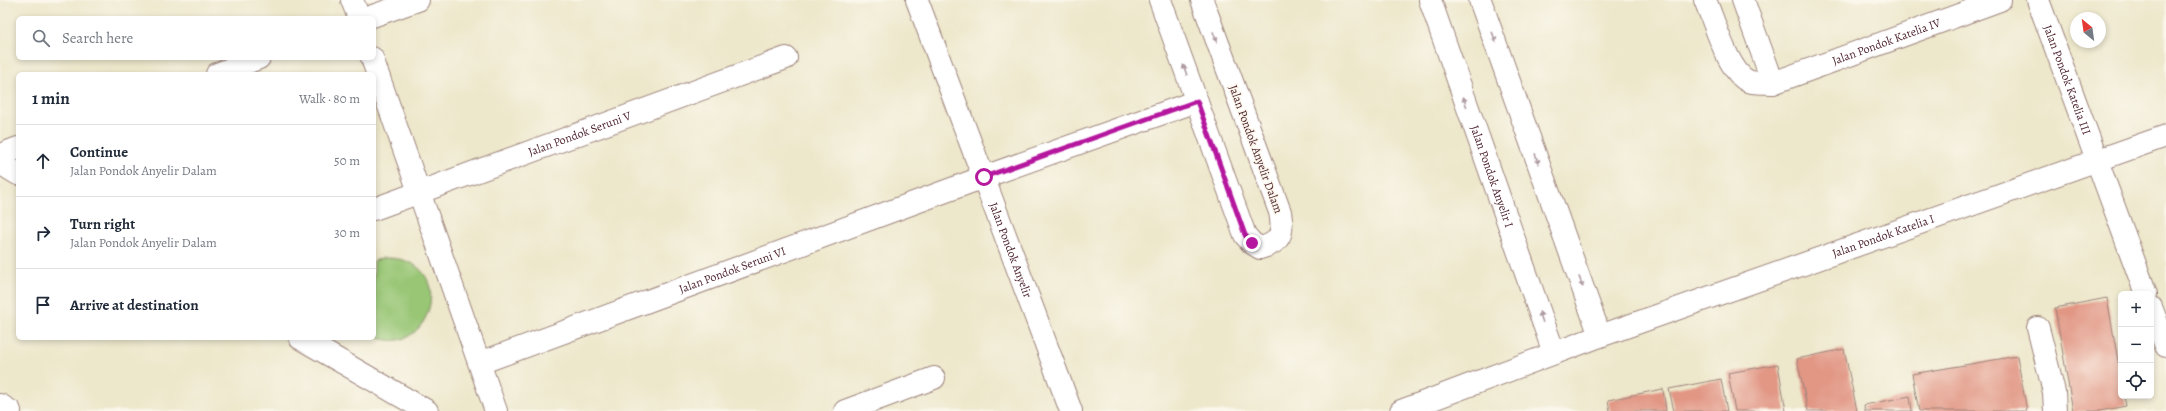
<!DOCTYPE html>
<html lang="en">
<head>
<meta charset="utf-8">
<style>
	body { margin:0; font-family:Alegreya,serif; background:#f2f2f3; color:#1f2937 }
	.controls { position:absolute; right:12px; bottom:12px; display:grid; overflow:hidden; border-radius:6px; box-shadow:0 2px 6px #0003 }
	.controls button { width:36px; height:36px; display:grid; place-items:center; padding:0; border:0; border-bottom:1px solid #e0e1e3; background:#fff; color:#1f2937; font:20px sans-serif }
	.compass { position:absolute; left:2070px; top:12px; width:36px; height:36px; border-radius:50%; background:#fff; box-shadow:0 2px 6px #0003; rotate:331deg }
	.stop { position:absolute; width:12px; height:12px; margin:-9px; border:3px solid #b5179e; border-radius:50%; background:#fff }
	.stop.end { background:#b5179e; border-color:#fff; box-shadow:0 1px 4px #0008 }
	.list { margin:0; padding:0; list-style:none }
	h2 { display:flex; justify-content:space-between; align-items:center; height:52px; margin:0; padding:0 16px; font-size:17px }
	h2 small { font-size:13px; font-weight:400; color:#747a83 }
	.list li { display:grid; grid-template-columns:26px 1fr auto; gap:12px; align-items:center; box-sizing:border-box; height:72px; padding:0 16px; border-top:1px solid #e0e1e3 }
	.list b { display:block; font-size:15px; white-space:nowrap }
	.list p { margin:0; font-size:13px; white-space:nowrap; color:#747a83 }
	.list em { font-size:13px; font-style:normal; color:#747a83 }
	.icon { flex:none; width:22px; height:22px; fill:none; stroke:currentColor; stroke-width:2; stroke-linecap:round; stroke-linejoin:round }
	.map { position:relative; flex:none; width:2166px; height:411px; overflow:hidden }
	.search { position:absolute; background:#fff; box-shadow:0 2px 6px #0003; left:16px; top:16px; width:360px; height:44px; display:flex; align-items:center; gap:10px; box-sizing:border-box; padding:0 14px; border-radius:6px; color:#747a83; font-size:15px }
	.panel { position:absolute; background:#fff; box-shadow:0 2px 6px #0003; left:16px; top:72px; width:360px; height:268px; border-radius:6px }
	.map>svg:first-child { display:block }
	.green { fill:#98c674; stroke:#717250 }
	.building { fill:#e29785 }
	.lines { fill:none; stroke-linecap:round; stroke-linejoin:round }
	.minor-casing { stroke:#9c837b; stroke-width:24 }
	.minor { stroke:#fff; stroke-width:22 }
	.oneway { fill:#ae9aa0 }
	.route { stroke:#b5179e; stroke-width:5 }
	.labels { text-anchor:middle; stroke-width:3; stroke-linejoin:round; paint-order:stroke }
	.street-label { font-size:12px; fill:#4a1f2b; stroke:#fbf7ec }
</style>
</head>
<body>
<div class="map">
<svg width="2166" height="411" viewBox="0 0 2166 411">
	<rect width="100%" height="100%" fill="#fbf7ec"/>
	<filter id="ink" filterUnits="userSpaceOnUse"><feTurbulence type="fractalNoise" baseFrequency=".025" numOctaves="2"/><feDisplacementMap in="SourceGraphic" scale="8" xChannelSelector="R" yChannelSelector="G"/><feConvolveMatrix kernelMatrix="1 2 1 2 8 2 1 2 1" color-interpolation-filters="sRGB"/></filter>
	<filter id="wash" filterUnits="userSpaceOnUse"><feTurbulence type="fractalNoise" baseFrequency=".012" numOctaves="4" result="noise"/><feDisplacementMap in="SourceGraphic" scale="16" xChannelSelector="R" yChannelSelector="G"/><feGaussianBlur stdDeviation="0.9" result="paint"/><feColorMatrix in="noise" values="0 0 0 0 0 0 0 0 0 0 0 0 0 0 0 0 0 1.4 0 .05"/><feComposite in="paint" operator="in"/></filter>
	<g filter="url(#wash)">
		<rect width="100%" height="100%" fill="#ede7cb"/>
		<!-- green -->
		<path class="green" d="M 383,258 C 463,255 430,364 374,336 L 374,261 Z"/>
		<g id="blocks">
			<!-- building -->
			<path class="building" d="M 2107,298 L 2121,378 L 2121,396 L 2124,396 L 2126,406 L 2100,411 L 2073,411 L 2055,308 Z
				M 1844,349 L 1857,411 L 1808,411 L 1797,359 Z
				M 2017,356 L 2027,411 L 1919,411 L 1912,374 Z
				M 1778,364 L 1786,411 L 1735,411 L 1728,373 Z
				M 1721,379 L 1727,411 L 1674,411 L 1669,389 Z
				M 1663,389 L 1666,411 L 1610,411 L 1608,400 Z
				M 1910,396 L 1912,411 L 1865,411 L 1864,405 Z"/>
		</g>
	</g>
	<g filter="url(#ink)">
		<use href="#blocks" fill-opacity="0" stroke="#9c837b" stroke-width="1"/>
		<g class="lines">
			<!-- minor casing -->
			<g class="minor-casing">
				<g id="minor">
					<path d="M 352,0 L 359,18"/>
					<path id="s1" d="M 917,0 L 1071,411"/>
					<path d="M 1160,0 L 1245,235 L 1252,243 L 1260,248 C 1281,243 1284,233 1280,212 L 1202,0"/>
					<path id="s2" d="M 1430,0 L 1554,353"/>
					<path d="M 1480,0 L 1600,336"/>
					<path id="s3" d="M 1705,0 C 1714,20 1728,72 1748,81 C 1755,84 1766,82 1773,83 L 2000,0"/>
					<path d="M 1743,0 L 1773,83"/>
					<path id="s4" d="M 2038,0 L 2146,294"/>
					<path d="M 367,18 L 418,0"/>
					<path d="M 372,58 L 496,411"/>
					<path d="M 217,74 L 259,58"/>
					<path d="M 0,155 L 18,148"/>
					<path d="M 0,163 L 18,174"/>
					<path id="s5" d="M 374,209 L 786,58"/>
					<path d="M 2151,307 L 2166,346"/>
					<path d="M 2038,328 L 2054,392 L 2055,411"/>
					<path d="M 300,338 L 427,411"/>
					<path id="s6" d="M 480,363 L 984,177 L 1197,101"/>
					<path d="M 0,405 L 10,411"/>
					<path d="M 845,411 L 934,378"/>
					<path id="s7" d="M 1401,411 L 1600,336 L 2166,136"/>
				</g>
			</g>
			<!-- minor -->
			<use href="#minor" class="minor"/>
		</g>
		<!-- one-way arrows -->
		<defs><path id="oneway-solid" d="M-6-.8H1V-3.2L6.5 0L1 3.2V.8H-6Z"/></defs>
		<g class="oneway">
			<use href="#oneway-solid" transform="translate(1215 37) rotate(70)"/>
			<use href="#oneway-solid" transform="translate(1494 37) rotate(70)"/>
			<use href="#oneway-solid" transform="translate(1185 70) rotate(-110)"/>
			<use href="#oneway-solid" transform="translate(1465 102) rotate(-109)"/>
			<use href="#oneway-solid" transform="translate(1537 159) rotate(70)"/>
			<use href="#oneway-solid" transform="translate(1581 282) rotate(70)"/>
			<use href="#oneway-solid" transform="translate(1541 317) rotate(-109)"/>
		</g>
	</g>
	<g class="lines" filter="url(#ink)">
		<!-- route -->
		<path class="route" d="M 984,177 L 1197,101 L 1245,235 L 1252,243"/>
	</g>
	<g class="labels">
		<!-- street labels -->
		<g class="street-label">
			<text dy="4" stroke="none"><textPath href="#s3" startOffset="239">Jalan Pondok Katelia IV</textPath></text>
			<text dy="4" stroke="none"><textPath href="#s4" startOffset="85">Jalan Pondok Katelia III</textPath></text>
			<text dy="4" stroke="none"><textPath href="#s5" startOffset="219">Jalan Pondok Seruni V</textPath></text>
			<text transform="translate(1256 149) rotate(70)" y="4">Jalan Pondok Anyelir Dalam</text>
			<text dy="4" stroke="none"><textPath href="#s2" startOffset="187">Jalan Pondok Anyelir I</textPath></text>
			<text dy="4" stroke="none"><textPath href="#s7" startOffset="513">Jalan Pondok Katelia I</textPath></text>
			<text dy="4" stroke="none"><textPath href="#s1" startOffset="267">Jalan Pondok Anyelir</textPath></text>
			<text dy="4" stroke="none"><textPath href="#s6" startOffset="269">Jalan Pondok Seruni VI</textPath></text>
		</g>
	</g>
</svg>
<div class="controls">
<button>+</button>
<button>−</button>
<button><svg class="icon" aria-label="locate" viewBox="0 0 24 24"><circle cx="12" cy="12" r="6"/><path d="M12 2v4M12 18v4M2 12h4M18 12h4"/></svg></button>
</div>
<svg class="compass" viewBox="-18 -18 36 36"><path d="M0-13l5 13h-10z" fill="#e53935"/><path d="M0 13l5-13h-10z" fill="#747a83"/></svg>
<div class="stop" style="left:984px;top:177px"></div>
<div class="stop end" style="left:1252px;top:243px"></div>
<div class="search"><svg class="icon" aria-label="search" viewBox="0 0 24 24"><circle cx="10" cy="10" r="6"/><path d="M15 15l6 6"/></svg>Search here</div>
<section class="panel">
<h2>1 min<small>Walk · 80 m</small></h2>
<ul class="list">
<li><svg class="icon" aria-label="ahead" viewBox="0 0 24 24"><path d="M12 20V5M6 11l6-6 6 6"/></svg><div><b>Continue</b><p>Jalan Pondok Anyelir Dalam</p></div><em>50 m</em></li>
<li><svg class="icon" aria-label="right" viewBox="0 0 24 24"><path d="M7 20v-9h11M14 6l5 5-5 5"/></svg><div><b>Turn right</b><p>Jalan Pondok Anyelir Dalam</p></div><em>30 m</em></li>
<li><svg class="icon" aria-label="arrive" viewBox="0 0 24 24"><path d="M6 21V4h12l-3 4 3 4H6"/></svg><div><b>Arrive at destination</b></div></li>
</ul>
</section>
</div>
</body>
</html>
